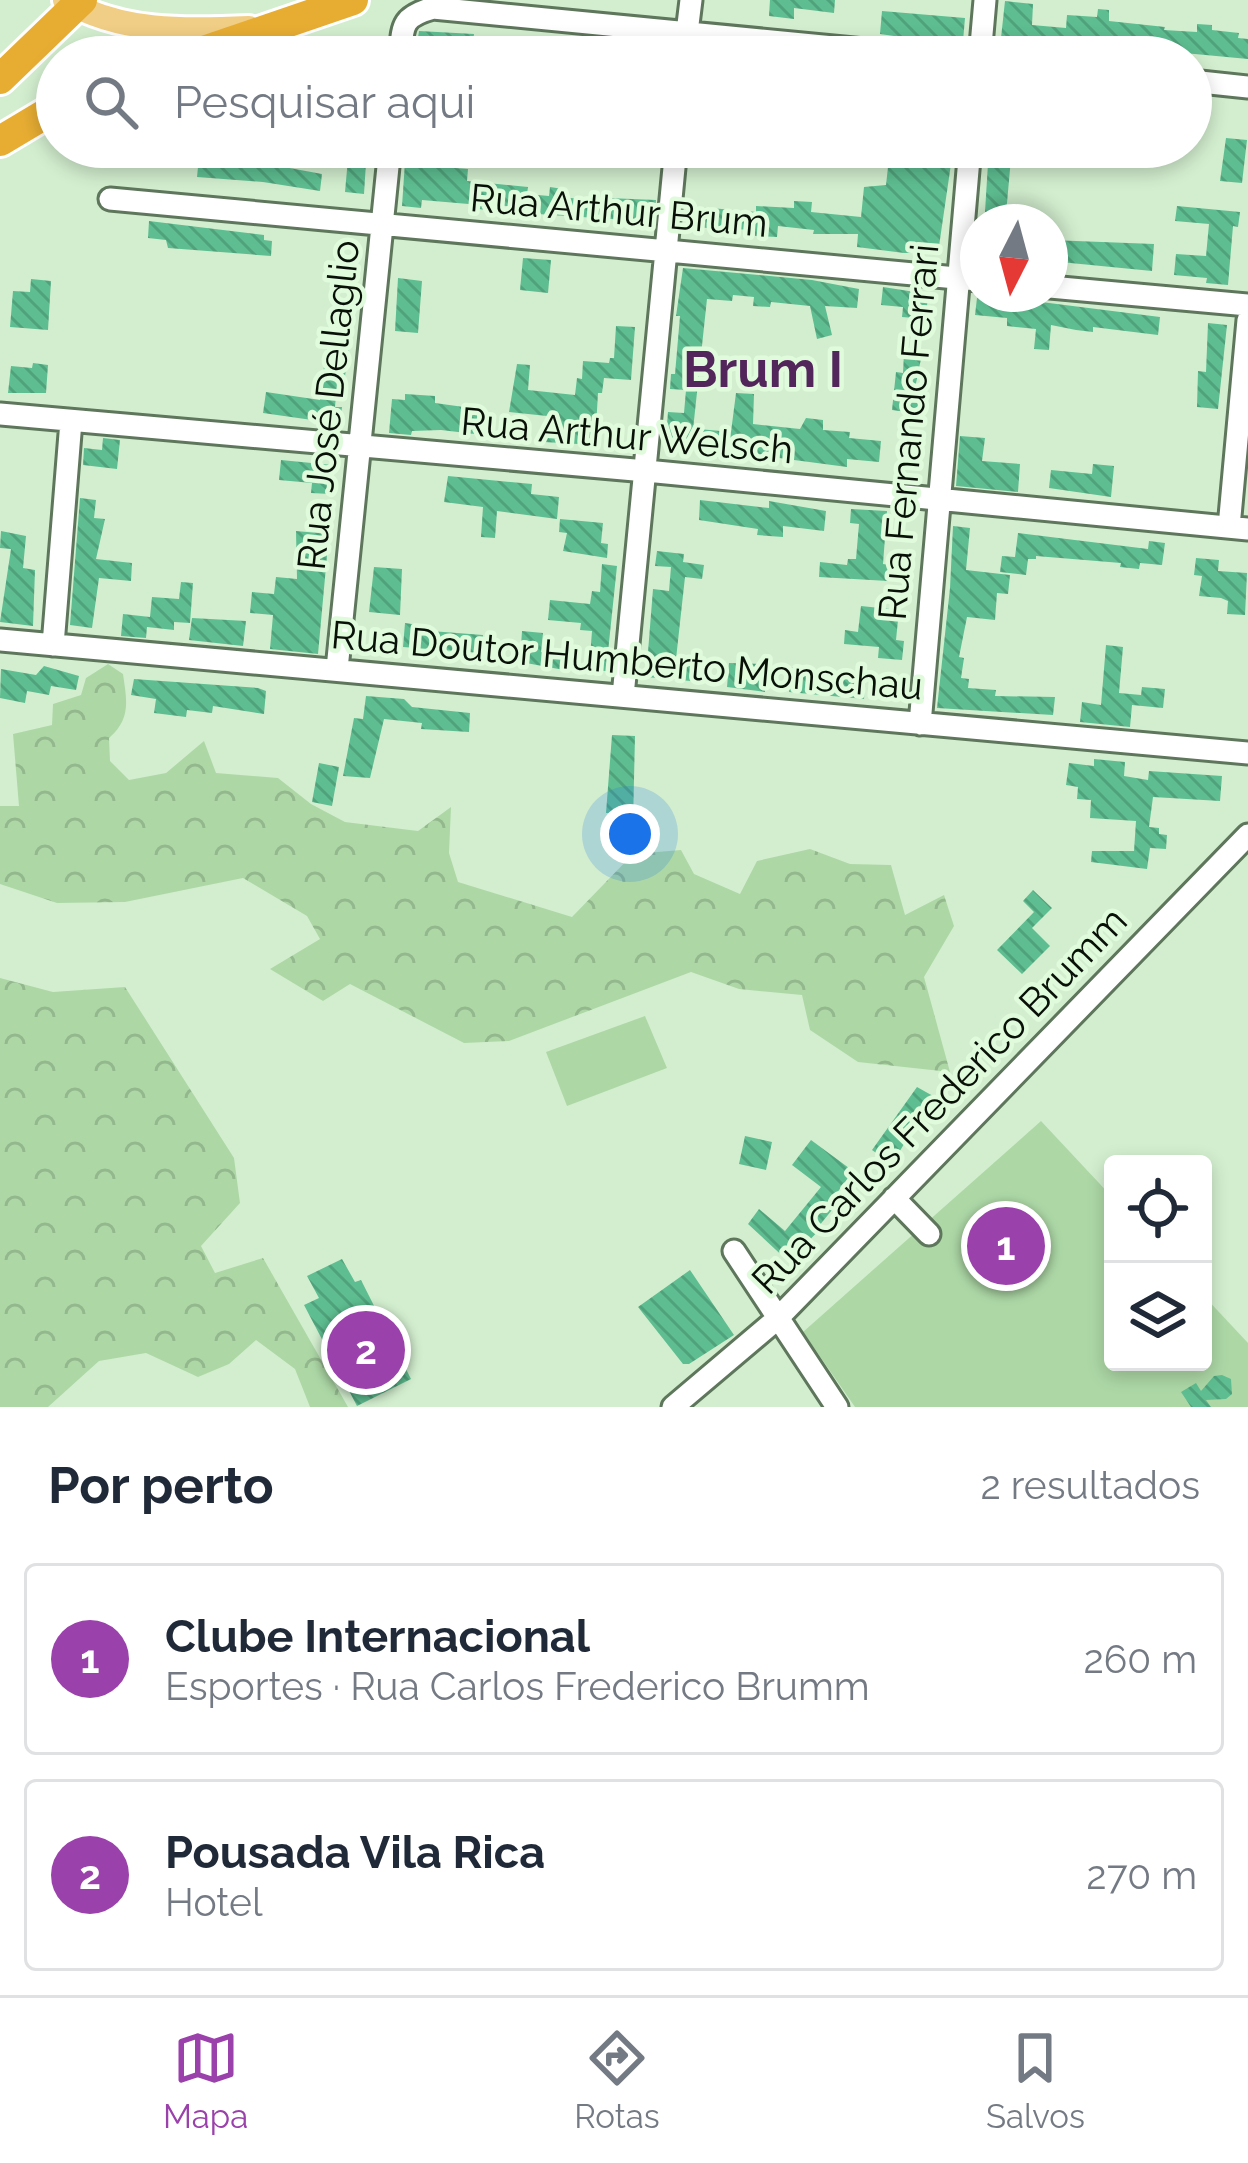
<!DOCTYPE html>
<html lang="pt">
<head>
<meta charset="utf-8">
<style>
	body { margin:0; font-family:Raleway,sans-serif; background:#f6f6f7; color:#1f2937 }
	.controls { position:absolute; right:36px; bottom:36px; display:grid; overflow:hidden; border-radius:12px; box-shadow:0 6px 18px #0003 }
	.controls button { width:108px; height:108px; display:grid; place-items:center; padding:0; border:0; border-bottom:3px solid #e0e1e3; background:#fff; color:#1f2937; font:60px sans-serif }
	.compass { position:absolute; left:960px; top:204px; width:108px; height:108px; border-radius:50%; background:#fff; box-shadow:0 6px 18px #0003; rotate:186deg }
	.you { position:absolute; left:630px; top:834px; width:42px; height:42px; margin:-30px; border:9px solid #fff; border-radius:50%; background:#1a73e8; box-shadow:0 0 0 18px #1a73e833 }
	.badge { display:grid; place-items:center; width:78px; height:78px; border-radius:50%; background:#9b41ab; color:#fff; font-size:39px; font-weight:700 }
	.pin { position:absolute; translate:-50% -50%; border:6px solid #fff; box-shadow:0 3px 12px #0006 }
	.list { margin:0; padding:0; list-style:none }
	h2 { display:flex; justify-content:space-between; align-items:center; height:156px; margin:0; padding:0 48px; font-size:51px }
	h2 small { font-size:39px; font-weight:400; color:#747a83 }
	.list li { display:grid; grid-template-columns:78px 1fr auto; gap:36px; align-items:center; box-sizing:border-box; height:192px; margin:0 24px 24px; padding:0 24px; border:3px solid #e0e1e3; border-radius:12px }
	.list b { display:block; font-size:45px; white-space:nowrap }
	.list p { margin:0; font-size:39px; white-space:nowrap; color:#747a83 }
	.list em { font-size:39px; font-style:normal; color:#747a83 }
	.icon { flex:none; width:66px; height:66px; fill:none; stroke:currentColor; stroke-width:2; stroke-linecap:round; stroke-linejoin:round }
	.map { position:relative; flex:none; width:1248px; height:1407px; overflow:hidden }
	.search { position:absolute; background:#fff; box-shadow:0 6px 18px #0003; left:36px; right:36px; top:36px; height:132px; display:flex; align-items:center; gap:30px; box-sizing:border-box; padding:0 42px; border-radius:66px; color:#747a83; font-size:45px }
	.sheet { height:588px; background:#fff }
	nav { display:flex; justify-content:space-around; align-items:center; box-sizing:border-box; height:168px; border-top:3px solid #e0e1e3; background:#fff; font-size:33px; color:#747a83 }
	nav a { display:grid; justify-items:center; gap:6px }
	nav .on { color:#9b41ab }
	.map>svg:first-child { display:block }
	.forest { fill:url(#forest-crowns) }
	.pitch { fill:#add8a6 }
	.building { fill:url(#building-back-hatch) }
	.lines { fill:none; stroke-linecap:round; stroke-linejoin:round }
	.minor-casing { stroke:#5e765b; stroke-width:27 }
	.major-casing { stroke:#fff; stroke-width:30 }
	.highway-casing { stroke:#fff; stroke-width:36 }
	.minor { stroke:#fff; stroke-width:21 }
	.major { stroke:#f1ce85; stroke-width:24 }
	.highway { stroke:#e7ad33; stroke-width:30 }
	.labels { text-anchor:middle; stroke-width:9; stroke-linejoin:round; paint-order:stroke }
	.street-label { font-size:39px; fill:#081007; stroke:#e0fbdc }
	.district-label { font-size:51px; font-weight:bold; fill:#52265a; stroke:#e0fbdc }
</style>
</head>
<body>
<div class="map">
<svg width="1248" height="1407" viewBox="0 0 1248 1407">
	<defs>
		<pattern id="forest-crowns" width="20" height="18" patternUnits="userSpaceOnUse" patternTransform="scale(3)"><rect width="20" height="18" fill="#add8a6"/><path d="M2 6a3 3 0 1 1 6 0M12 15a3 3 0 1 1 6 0" fill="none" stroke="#93b88d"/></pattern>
		<pattern id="building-back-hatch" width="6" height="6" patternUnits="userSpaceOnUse" patternTransform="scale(3)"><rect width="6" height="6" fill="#5ebe91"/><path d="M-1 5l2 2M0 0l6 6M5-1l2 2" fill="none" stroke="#50a27c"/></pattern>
	</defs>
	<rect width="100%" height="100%" fill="#d3eecf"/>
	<!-- forest -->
	<path class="forest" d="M 108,664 L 123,674 C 127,701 131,719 109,738 L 110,761 L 129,780 L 166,773 L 204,741 L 216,773 L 278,778 L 311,804 L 345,822 L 418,831 L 451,807 L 449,853 L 458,882 L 572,917 L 633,854 L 681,850 L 694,874 L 740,894 L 757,861 L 810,849 L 850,864 L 891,865 L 905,915 L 944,895 L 954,926 L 924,977 L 950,1072 L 858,1062 L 810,1030 L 802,995 L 739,989 L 691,972 L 509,1041 L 464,1043 L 350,984 L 323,1001 L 270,969 L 320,939 L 307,916 L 243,878 L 125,902 L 57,903 L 0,884 L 0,806 L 19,806 L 13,734 L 52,725 L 53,704 L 81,695 L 86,678 Z
		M 0,978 L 53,992 L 125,987 L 234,1158 L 240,1203 L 201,1246 L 215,1273 L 263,1258 L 348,1407 L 310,1407 L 295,1369 L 256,1340 L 229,1364 L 198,1377 L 146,1353 L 99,1361 L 48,1407 L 0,1407 Z"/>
	<!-- pitch -->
	<path class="pitch" d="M 645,1016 L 667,1068 L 567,1106 L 546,1052 Z
		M 1041,1121 L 1113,1198 L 1113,1362 L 1203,1362 L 1203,1295 L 1248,1343 L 1248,1407 L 855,1407 L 803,1332 Z"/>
	<!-- building -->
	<path class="building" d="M 770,0 L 835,0 L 834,13 L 794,8 L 794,19 L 769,16 Z
		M 1005,1 L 1033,4 L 1032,25 L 1066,28 L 1067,15 L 1097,17 L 1098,9 L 1109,10 L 1109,21 L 1165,27 L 1164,30 L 1197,32 L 1197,24 L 1212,25 L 1212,30 L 1239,33 L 1238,38 L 1248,39 L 1248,59 L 1099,45 L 1009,42 L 1001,38 Z
		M 882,11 L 965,18 L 963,41 L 929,38 L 929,41 L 880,34 Z
		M 419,31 L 474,34 L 472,53 L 436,49 L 435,57 L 415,57 Z
		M 515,40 L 571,45 L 570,57 L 513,57 Z
		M 1226,138 L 1247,140 L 1242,183 L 1220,181 Z
		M 240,147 L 258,148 L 257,162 L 322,174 L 320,191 L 263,182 L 197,177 L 199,157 L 239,161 Z
		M 349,147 L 367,147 L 364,194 L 345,192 Z
		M 406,147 L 431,147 L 429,166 L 468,169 L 467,181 L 528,187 L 527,194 L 549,196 L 550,187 L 563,189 L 562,197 L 608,202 L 608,198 L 656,200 L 654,222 L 538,214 L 538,211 L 518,210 L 518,207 L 493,205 L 493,211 L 479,209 L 480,205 L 422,200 L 421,208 L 402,206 Z
		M 989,147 L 1012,147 L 1006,214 L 985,212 Z
		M 905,156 L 951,164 L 938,253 L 904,253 L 857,247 L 858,234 L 813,234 L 814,230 L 778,226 L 777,237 L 755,236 L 755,230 L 687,227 L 688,206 L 756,212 L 756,206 L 794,208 L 794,201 L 812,202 L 811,212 L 861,217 L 864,187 L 886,185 L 889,158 L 904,160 Z
		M 1177,206 L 1240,212 L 1238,227 L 1233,226 L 1228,285 L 1206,283 L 1207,278 L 1174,275 L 1176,254 L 1206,256 L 1209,224 L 1175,221 Z
		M 149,221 L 264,235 L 264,240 L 272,241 L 271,256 L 168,248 L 166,240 L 148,238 Z
		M 1050,240 L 1154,244 L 1152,271 L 1050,261 Z
		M 523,258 L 551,260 L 548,293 L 520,290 Z
		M 683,268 L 812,280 L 859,289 L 857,308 L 825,306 L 832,335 L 817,339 L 810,306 L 771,302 L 770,307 L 753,306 L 754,297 L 733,295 L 732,301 L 707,299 L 692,439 L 666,437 L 668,412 L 684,413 L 686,390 L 670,389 L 671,374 L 675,374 L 680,316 L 676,316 Z
		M 398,278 L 422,281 L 418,333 L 395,331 Z
		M 31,279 L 51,281 L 48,330 L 10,327 L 13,291 L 30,292 Z
		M 883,287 L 928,294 L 926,319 L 902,317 L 903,307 L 881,305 Z
		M 977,298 L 993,299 L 993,305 L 1017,307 L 1018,302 L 1041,302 L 1160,317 L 1158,335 L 1093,327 L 1093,332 L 1076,330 L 1051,325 L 1049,350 L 1034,349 L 1036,329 L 1007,326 L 1007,318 L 975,315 Z
		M 1208,323 L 1227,325 L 1218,409 L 1197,407 L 1198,371 L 1206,372 Z
		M 616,326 L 635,327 L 631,380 L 604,378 L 602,393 L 598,393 L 595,445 L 544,442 L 547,416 L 509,412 L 517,364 L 530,365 L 528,390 L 575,395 L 577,378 L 582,379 L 583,361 L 609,363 L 610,358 L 614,358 Z
		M 328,332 L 350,338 L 344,384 L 337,384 L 335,407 L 342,407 L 340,424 L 263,413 L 266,392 L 320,400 Z
		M 904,353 L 922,354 L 914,393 L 920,393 L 918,409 L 914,408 L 914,413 L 892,410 L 896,372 L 903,373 Z
		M 33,363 L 48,365 L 46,393 L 8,393 L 11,366 L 32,368 Z
		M 736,393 L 754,394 L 753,424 L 800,429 L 806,418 L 823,420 L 823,430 L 850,432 L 849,438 L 881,441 L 879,462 L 847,459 L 847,467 L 779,458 L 778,461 L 756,459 L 757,447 L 722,444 L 721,458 L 701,456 L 702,449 L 697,449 L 699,429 L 731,432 Z
		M 405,394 L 435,396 L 435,403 L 478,409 L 475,434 L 441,430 L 412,431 L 411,435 L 389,433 L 392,399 L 405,400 Z
		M 960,436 L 985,438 L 982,461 L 1020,464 L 1018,492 L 956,486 Z
		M 103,438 L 120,440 L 117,469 L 83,465 L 84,448 L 102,450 Z
		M 281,460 L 332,465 L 330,494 L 311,493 L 312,483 L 279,480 Z
		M 1093,464 L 1114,466 L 1111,497 L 1049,488 L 1051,470 L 1092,474 Z
		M 448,476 L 532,484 L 531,494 L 559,497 L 557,519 L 497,511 L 495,538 L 481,537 L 483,507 L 444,502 Z
		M 80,498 L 96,500 L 94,518 L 105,519 L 96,559 L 132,563 L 131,581 L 99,578 L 92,628 L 70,625 Z
		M 700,500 L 769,508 L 769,501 L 826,511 L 824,531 L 783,526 L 783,537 L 757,535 L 758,529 L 699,520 Z
		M 851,509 L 887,511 L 883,564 L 890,565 L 888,581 L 819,577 L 820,562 L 847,565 L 848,559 L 856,559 L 859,524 L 850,523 Z
		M 560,519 L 603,523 L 601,543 L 608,544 L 607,558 L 563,551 L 567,533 L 559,532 Z
		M 953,526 L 970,528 L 966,570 L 1010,575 L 1008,594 L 997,593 L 995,620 L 967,617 L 959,657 L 964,658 L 961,678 L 969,679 L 968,688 L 996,690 L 995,696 L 1055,697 L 1053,715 L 937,708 L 950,588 Z
		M 1,531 L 26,536 L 23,568 L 35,570 L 33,626 L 0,622 L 11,549 L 0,548 Z
		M 296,531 L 329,534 L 318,654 L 270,649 L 273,615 L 250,613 L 252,592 L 274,594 L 276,577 L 297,579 Z
		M 1018,533 L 1148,549 L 1149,541 L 1165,543 L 1162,565 L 1140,563 L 1139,569 L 1120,567 L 1121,563 L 1036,556 L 1036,559 L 1028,559 L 1026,575 L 1000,572 L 1002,556 L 1015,557 Z
		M 657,551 L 684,554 L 683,562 L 704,565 L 702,579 L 685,577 L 676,659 L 703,661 L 702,682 L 646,677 L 653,589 L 669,591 L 671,567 L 655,566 Z
		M 1196,558 L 1219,560 L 1218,571 L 1247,573 L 1245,615 L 1227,614 L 1228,601 L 1221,598 L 1199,596 L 1202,576 L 1194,575 Z
		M 602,564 L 617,566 L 606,671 L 589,670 L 592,631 L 580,630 L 581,623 L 548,620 L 550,600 L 590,604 L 592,591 L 600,592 Z
		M 374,567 L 402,569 L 400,615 L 369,612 Z
		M 181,582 L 193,583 L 190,623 L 174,622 L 174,630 L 147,627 L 146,638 L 121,636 L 123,614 L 150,617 L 152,597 L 179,599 Z
		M 861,606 L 899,610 L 896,640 L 904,641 L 902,660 L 878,658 L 879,647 L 844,644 L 845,630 L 858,632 Z
		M 192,618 L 246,621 L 243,646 L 189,640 Z
		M 405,623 L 419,625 L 418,630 L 483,635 L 481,653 L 403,647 Z
		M 522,631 L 543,633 L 541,652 L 565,654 L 564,670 L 526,663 L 527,647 L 521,646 Z
		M 1106,645 L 1123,647 L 1119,693 L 1141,695 L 1142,687 L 1165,689 L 1163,708 L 1132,705 L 1130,727 L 1080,722 L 1082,702 L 1101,705 Z
		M 729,663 L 767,664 L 765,692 L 727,687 Z
		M 44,666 L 79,676 L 76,690 L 51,686 L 49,695 L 27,691 L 25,703 L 0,698 L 1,669 L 36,675 Z
		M 791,667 L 866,677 L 864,699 L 789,692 Z
		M 134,679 L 258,688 L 266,691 L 264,714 L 213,706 L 212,713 L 187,710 L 186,717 L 154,713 L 156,699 L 131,695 Z
		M 366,696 L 404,699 L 412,707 L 470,713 L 469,732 L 421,729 L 422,723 L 384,719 L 370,778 L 343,776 L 354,718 L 363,719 Z
		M 612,735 L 635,736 L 633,823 L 614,822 L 614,813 L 606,813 Z
		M 1094,759 L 1125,762 L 1124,776 L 1148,780 L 1149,771 L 1222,776 L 1220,801 L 1153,797 L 1149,827 L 1159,828 L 1159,834 L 1167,835 L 1166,849 L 1150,848 L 1147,869 L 1091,862 L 1092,851 L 1134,851 L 1136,821 L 1090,818 L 1091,800 L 1077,799 L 1078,787 L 1066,785 L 1069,763 L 1094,766 Z
		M 319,763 L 339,767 L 332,806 L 312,802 Z
		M 1033,890 L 1052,908 L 1032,928 L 1050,946 L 1022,974 L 997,950 L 1034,912 L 1023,901 Z
		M 917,1087 L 933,1096 L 892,1164 L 872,1150 Z
		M 745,1136 L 772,1142 L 766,1170 L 739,1164 Z
		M 811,1140 L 853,1171 L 831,1201 L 836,1205 L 819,1226 L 821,1228 L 789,1262 L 748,1224 L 759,1209 L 785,1231 L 821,1187 L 792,1165 Z
		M 342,1259 L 355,1282 L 361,1280 L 411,1379 L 357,1406 L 304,1305 L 319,1298 L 307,1276 Z
		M 690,1270 L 734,1335 L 689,1364 L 683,1364 L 638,1307 Z
		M 1222,1375 L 1231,1379 L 1232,1394 L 1226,1399 L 1206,1400 L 1211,1407 L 1191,1407 L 1181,1392 L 1196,1383 L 1201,1391 L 1214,1376 Z"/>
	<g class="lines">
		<!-- minor casing -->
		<g class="minor-casing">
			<path id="minor" d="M 400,57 C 403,27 400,17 433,8 L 937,57
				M 684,57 L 691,0
				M 980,57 L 985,0
				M 1191,81 L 1248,87
				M 110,199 L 978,280
				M 1050,287 L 1248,305
				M 0,414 L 646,471 L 1248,529
				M 1229,527 L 1248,320
				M 0,640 L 1248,753
				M 53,645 L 71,421
				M 337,669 L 390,147
				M 623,696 L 676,147
				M 920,724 L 970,147
				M 894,1198 L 929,1234
				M 734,1251 L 837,1407
				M 673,1407 L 777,1319 L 1248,835"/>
		</g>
		<!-- major casing -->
		<g class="major-casing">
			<path id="major" d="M 65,0 C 120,33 186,31 249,28"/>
		</g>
		<!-- highway casing -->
		<g class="highway-casing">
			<path id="highway" d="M 186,57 L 353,0
				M 0,79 L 82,0
				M 0,141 L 57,107"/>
		</g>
		<!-- minor -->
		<use href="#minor" class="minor"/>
		<!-- major -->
		<use href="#major" class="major"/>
		<!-- highway -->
		<use href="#highway" class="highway"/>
	</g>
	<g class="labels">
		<!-- street labels -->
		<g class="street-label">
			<text transform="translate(619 210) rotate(5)" y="14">Rua Arthur Brum</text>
			<text transform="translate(328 405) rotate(-84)" y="14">Rua José Dellaglio</text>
			<text transform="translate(908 432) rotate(-85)" y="14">Rua Fernando Ferrari</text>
			<text transform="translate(627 435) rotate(5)" y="14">Rua Arthur Welsch</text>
			<text transform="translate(627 660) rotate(5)" y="14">Rua Doutor Humberto Monschau</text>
			<text transform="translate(939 1100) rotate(-46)" y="14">Rua Carlos Frederico Brumm</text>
		</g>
		<!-- district labels -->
		<g class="district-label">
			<text x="763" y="387">Brum I</text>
		</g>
	</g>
</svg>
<div class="controls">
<button><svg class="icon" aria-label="locate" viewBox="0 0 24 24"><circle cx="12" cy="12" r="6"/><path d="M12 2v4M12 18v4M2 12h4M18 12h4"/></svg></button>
<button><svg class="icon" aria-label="layers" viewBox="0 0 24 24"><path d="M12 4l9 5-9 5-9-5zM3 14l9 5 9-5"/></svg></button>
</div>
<svg class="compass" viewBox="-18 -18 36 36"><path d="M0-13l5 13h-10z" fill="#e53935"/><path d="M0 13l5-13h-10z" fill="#747a83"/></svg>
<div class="you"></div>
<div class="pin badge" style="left:1006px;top:1246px">1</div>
<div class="pin badge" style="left:366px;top:1350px">2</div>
<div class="search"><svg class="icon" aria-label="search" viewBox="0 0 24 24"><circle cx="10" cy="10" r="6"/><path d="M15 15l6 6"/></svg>Pesquisar aqui</div>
</div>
<section class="sheet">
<h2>Por perto<small>2 resultados</small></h2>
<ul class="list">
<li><span class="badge">1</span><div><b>Clube Internacional</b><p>Esportes · Rua Carlos Frederico Brumm</p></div><em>260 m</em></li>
<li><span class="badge">2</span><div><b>Pousada Vila Rica</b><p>Hotel</p></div><em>270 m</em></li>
</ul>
</section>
<nav>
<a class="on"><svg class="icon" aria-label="map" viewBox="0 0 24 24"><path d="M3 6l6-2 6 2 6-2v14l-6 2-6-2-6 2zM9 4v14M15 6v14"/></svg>Mapa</a>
<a><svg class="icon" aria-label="directions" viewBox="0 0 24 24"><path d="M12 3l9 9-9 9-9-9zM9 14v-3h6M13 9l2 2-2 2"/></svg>Rotas</a>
<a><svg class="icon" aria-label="saved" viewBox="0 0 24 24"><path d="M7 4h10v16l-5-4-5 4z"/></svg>Salvos</a>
</nav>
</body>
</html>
